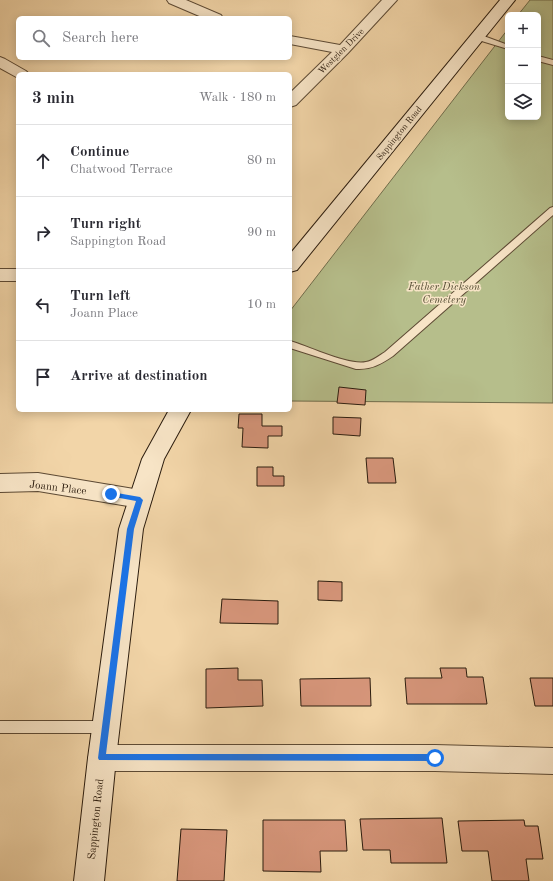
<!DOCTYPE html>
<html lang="en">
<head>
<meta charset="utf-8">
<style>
	body { margin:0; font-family:"Old Standard TT",serif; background:#f2f2f3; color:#2b2b33 }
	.controls { position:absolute; right:12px; top:12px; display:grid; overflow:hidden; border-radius:6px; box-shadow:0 2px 10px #0003 }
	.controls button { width:36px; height:36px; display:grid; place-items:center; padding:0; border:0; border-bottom:1px solid #e1e1e2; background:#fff; color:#2b2b33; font:20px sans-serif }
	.stop { position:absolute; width:12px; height:12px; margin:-9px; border:3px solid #1a73e8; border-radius:50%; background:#fff }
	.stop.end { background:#1a73e8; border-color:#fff; box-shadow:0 1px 4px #0008 }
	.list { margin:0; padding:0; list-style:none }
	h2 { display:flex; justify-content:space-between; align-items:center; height:52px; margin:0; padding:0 16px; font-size:17px }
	h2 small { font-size:13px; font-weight:400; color:#7c7c81 }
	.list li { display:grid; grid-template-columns:26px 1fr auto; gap:12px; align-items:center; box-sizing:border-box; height:72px; padding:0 16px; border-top:1px solid #e1e1e2 }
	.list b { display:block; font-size:15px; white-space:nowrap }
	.list p { margin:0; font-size:13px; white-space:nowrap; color:#7c7c81 }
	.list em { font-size:13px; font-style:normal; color:#7c7c81 }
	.icon { flex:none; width:22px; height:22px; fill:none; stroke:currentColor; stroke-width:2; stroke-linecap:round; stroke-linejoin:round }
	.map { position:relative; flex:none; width:553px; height:881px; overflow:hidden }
	.search { position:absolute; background:#fff; box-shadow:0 2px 10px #0003; left:16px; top:16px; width:276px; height:44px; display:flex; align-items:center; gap:10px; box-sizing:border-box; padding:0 14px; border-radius:6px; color:#7c7c81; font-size:15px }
	.panel { position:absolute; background:#fff; box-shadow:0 2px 10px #0003; left:16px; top:72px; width:276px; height:340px; border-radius:6px }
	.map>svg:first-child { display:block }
	.green { fill:#b6be8b; stroke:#706d4c }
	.building { fill:#d7967b; stroke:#2b1c0e }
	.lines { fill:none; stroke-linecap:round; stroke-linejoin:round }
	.lane-casing { stroke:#5d4a34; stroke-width:2 }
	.street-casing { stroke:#5d4a34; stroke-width:2 }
	.secondary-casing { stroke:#2b1c0e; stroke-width:2 }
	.lane { fill:#f7e4c6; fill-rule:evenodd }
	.street { fill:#f7e4c6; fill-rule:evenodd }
	.secondary { fill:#f7e4c6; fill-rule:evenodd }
	.route { fill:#1a73e8 }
	.labels { text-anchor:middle; stroke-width:3; stroke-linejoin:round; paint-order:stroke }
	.far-street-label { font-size:9px; fill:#2b1c0e; stroke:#f7e4c6 }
	.park-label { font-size:11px; font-style:italic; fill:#554d34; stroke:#f7e4c6 }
	.street-label { font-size:11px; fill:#2b1c0e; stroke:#f7e4c6 }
</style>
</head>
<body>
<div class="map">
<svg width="553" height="881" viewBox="0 0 553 881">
	<rect width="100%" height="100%" fill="#f2d5a8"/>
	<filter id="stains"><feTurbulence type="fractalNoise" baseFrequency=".005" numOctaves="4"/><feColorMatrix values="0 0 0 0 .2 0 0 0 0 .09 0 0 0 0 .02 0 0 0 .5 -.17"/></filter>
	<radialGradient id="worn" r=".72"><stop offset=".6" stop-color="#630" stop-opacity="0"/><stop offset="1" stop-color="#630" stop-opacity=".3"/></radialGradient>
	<!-- green -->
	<path class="green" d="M 530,0 L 553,0 L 553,403 L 290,401 L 290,311 L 508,29 L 508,117 L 538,117 L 538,15 L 518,15 Z"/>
	<!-- building -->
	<path class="building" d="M 339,387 L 366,390 L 365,405 L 337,403 Z
		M 239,414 L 262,414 L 262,426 L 282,426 L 282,436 L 268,436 L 268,448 L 242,447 L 243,428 L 238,428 Z
		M 333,417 L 361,418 L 360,436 L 333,434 Z
		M 366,458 L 393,458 L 396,483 L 368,483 Z
		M 257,467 L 273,467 L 273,476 L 284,476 L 284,486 L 257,486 Z
		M 318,581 L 342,582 L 342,601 L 318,600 Z
		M 222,599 L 278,601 L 278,624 L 220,623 Z
		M 238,668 L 238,680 L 262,680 L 263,706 L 206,708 L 206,669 Z
		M 440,668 L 466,668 L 467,677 L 483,677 L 487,704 L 407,704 L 405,678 L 442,678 Z
		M 370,678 L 371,706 L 301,706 L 300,679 Z
		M 530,678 L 553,678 L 553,706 L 535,706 Z
		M 442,818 L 447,863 L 391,863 L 390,850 L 363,850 L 360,819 Z
		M 263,820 L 345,820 L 347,851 L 320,851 L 321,872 L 263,871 Z
		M 524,820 L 525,826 L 538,826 L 543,859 L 526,859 L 529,881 L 492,881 L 488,851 L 462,851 L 458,821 Z
		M 181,829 L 227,830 L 224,881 L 177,881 Z"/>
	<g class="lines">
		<!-- lane casing -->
		<g class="lane-casing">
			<path id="lane" d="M 475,35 L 481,35 L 508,45 L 508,49 L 475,39 Z
				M 538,56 L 553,60 L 553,65 L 538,61 Z
				M 553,207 L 553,215 L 393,356 C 381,364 371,370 356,369 L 290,348 L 290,341 C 308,346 349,366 366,362 C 373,361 380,355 385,352 L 550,208 Z
				M 0,721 L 106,721 L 111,723 L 113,727 L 111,731 L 106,733 L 0,733 Z"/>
		</g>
		<!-- street casing -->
		<g class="street-casing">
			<path id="street" d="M 167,0 L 186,0 L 221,15 L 223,18 L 204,18 L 169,3 Z
				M 382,0 L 397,0 L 348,53 L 296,105 L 290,107 L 290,93 L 332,52 L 290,44 L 290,36 L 340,45 Z
				M 0,57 L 5,59 L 26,71 L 29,74 L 18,74 L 18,78 L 0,68 Z
				M 0,269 L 18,269 L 18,281 L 0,281 Z
				M 38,473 L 140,490 L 148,493 L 152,499 L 148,505 L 140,508 L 38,491 L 0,492 L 0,474 Z
				M 102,745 L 435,745 L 553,748 L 553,774 L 435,771 L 102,771 L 92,767 L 88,758 L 92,749 Z"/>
		</g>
		<!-- secondary casing -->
		<g class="secondary-casing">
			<path id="secondary" d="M 500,0 L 515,0 L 297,270 L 290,272 L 290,254 Z
				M 169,410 L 191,410 L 164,459 L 143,529 L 116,758 L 104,881 L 74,881 L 88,758 L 119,529 L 142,459 Z"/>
		</g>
		<!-- lane -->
		<use href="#lane" class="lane"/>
		<!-- street -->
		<use href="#street" class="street"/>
		<!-- secondary -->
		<use href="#secondary" class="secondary"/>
	</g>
	<!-- route -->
	<path class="route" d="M 111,492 L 140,497 L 143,500 L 134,529 L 106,754 L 435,754 L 438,755 L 438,761 L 99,760 L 98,758 L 127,529 L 136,501 L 109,496 L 108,494 Z"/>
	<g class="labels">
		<!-- far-street labels -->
		<g class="far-street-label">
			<text transform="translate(341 51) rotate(-45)" y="3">Westglen Drive</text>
			<text transform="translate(399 133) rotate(-51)" y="3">Sappington Road</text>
		</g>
		<!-- park labels -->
		<g class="park-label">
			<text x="444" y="290">Father Dickson<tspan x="444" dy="13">Cemetery</tspan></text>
		</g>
		<!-- street labels -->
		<g class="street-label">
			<text transform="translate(58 487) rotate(7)" y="4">Joann Place</text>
			<text transform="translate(95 819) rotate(-84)" y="4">Sappington Road</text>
		</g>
	</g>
	<rect width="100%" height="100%" filter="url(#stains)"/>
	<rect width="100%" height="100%" fill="url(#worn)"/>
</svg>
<div class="controls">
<button>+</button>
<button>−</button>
<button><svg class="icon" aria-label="layers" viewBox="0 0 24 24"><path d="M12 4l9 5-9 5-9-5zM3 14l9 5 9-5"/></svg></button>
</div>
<div class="stop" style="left:435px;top:758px"></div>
<div class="stop end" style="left:111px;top:494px"></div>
<div class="search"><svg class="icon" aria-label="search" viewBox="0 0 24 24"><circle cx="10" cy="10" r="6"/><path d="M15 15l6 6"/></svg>Search here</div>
<section class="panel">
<h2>3 min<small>Walk · 180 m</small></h2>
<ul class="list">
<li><svg class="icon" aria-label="ahead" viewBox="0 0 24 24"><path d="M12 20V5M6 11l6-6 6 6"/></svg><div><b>Continue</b><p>Chatwood Terrace</p></div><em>80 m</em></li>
<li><svg class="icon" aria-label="right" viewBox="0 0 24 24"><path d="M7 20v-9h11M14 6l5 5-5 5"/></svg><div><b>Turn right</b><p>Sappington Road</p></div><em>90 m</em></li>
<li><svg class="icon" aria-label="left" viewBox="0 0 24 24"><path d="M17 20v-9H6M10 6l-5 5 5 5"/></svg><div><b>Turn left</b><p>Joann Place</p></div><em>10 m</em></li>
<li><svg class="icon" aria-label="arrive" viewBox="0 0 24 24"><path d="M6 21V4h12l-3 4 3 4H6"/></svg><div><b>Arrive at destination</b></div></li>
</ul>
</section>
</div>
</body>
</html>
